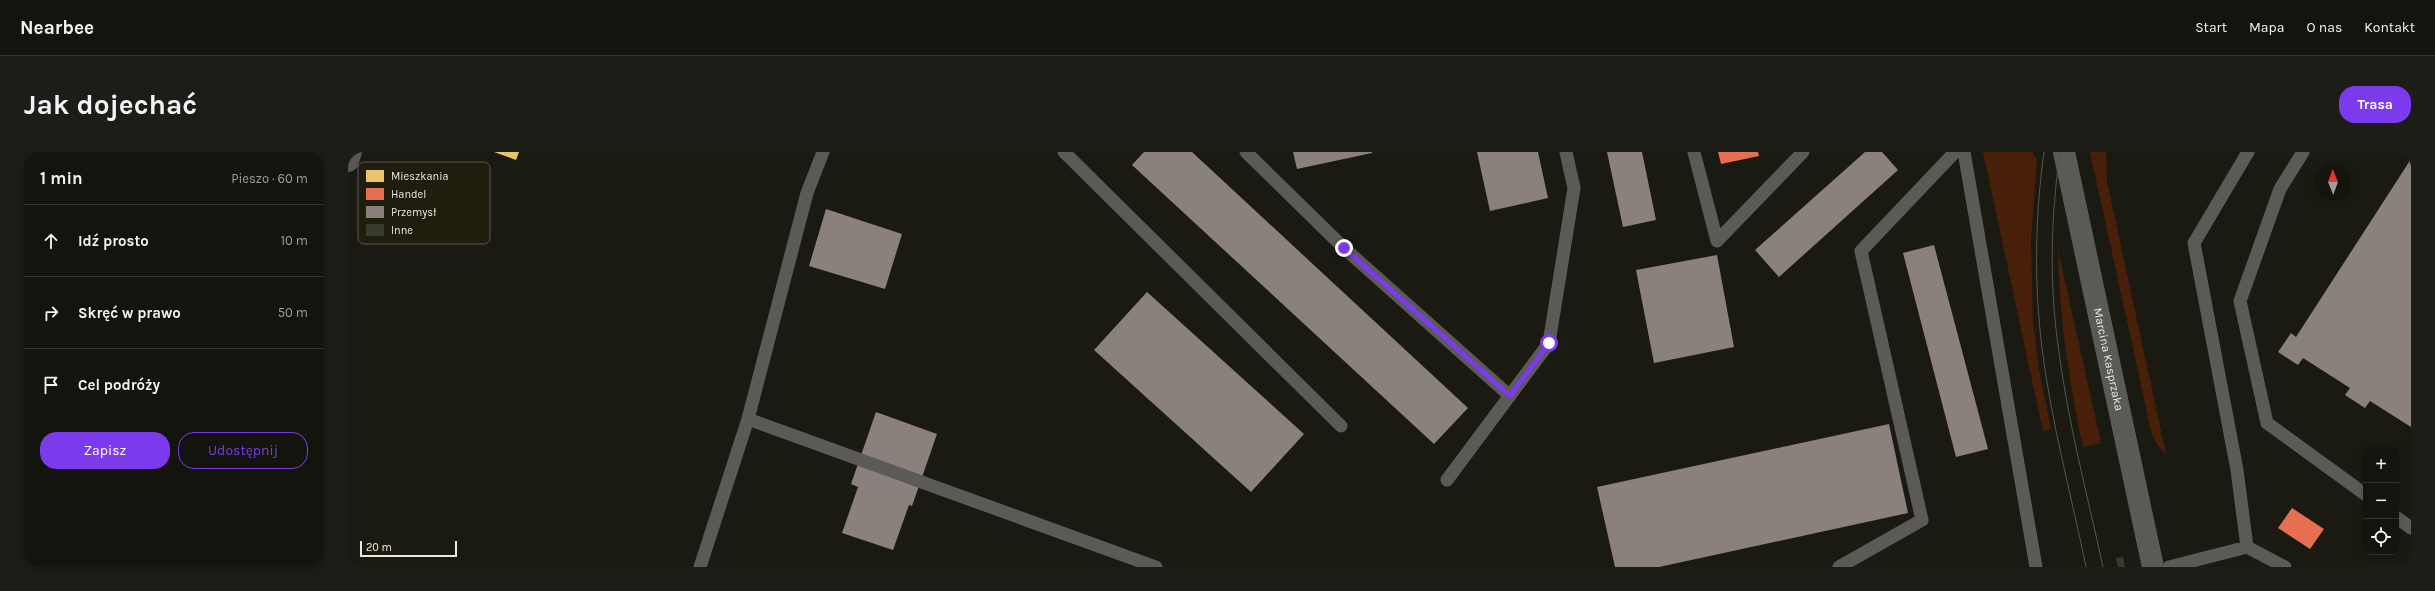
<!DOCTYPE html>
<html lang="pl">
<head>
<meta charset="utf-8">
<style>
	body { margin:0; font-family:Karla,sans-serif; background:#1d1d17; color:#f1f3f6 }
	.controls { position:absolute; right:12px; bottom:12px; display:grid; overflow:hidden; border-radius:8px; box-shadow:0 2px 6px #0003 }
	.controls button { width:36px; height:36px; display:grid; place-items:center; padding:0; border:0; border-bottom:1px solid #33332e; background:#14140e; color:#f1f3f6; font:20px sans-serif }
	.compass { position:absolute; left:1967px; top:12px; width:36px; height:36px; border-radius:50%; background:#14140e; box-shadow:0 2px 6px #0003; rotate:359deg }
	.scale { position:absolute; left:12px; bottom:10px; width:97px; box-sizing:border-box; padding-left:4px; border:2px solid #eae9de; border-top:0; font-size:11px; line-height:14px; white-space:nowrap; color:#eae9de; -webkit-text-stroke:3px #1f1d0e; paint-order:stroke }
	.stop { position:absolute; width:12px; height:12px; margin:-9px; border:3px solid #7c3aed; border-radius:50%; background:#fff }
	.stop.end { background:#7c3aed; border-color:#fff; box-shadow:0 1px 4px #0008 }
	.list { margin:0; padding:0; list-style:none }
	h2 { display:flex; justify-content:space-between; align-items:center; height:52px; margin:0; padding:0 16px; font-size:17px }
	h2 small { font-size:13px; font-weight:400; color:#9d9e9e }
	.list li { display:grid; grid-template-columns:26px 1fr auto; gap:12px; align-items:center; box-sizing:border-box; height:72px; padding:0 16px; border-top:1px solid #33332e }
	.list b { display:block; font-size:15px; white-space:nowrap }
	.list em { font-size:13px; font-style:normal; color:#9d9e9e }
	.actions { display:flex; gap:8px; padding:12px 16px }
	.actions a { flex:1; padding:9px 0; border:1px solid #7c3aed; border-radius:16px; text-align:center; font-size:14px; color:#7c3aed }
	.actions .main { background:#7c3aed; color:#fff }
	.icon { flex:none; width:22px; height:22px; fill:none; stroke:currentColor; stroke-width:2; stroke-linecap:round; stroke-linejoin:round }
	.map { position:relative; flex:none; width:2063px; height:415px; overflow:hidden; border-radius:16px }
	header { display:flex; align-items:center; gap:24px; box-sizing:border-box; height:56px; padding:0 20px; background:#14140e; border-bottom:1px solid #33332e }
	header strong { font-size:19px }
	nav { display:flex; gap:22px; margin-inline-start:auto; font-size:14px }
	.intro { display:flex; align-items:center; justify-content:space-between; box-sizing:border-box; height:96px; padding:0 24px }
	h1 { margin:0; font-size:28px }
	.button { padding:10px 18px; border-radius:16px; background:#7c3aed; color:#fff; font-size:14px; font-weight:700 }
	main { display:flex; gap:24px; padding:0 24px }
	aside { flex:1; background:#14140e; border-radius:16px; box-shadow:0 2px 6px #0003 }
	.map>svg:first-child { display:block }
	.green { fill:#482009 }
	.homes { fill:#e9c46a }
	.shops { fill:#e76f51 }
	.industry { fill:#8a817c }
	.building { fill:#383b2c }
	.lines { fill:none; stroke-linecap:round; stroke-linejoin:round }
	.service { stroke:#5c5a57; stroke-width:13 }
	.tertiary { stroke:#5c5a57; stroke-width:22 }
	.motorway { stroke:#5a5652; stroke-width:22 }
	.tram { stroke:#55544e; stroke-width:1 }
	.route { stroke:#7c3aed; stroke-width:5 }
	.labels { text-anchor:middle; stroke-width:4; stroke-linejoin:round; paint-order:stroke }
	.street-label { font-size:12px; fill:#eae9de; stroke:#1f1d0e }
	.key { fill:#1f1d0e; stroke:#5c5a4c; stroke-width:1 }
	.key-label { font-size:11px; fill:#eae9de }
</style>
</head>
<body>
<header>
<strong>Nearbee</strong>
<nav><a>Start</a><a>Mapa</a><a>O nas</a><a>Kontakt</a></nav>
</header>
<div class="intro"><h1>Jak dojechać</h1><a class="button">Trasa</a></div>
<main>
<aside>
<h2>1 min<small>Pieszo · 60 m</small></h2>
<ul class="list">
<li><svg class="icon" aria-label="ahead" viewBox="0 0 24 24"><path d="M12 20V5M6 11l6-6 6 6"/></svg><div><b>Idź prosto</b></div><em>10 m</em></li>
<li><svg class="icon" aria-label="right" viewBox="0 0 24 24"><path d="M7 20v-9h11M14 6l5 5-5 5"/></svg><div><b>Skręć w prawo</b></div><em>50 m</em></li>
<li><svg class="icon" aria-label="arrive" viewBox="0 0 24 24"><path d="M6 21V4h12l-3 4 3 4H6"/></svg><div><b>Cel podróży</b></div></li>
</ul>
<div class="actions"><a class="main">Zapisz</a><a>Udostępnij</a></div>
</aside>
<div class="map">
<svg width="2063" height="415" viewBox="0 0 2063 415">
	<rect width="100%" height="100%" fill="#1b1a12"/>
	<!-- green -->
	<path class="green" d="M 1635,0 L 1684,0 L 1689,8 L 1683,87 L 1685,170 L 1691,218 L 1703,277 L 1695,279 Z
		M 1742,0 L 1758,0 L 1759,30 L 1818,302 L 1810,294 L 1804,283 Z
		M 1710,98 L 1753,291 L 1735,295 C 1721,229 1711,165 1710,98 Z"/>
	<!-- homes -->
	<path class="homes" d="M 146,0 L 171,0 L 168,8 Z"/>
	<!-- shops -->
	<path class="shops" d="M 1370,0 L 1410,0 L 1411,4 L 1373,12 Z
		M 1944,356 L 1976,377 L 1962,397 L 1930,376 Z"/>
	<!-- industry -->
	<path class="industry" d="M 796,0 L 844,0 L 1120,256 L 1086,292 L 784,13 Z
		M 945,0 L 1024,0 L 1024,1 L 949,17 Z
		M 1129,0 L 1190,0 L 1200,46 L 1142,59 Z
		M 1259,0 L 1294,0 L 1308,68 L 1275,75 Z
		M 1517,0 L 1534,0 L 1550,18 L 1431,125 L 1407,98 Z
		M 2063,7 L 2063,275 L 2022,249 L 2017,256 L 1997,243 L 2002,236 L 1955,206 L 1950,213 L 1930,200 L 1943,181 L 1948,185 Z
		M 478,57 L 554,82 L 537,137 L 461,114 Z
		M 1586,93 L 1640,297 L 1608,305 L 1555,101 Z
		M 1369,103 L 1386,195 L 1306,211 L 1288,118 Z
		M 799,140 L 956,282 L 903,340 L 746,198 Z
		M 528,260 L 589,282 L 564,354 L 561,353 L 545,398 L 494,381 L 510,335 L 503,332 Z
		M 1541,272 L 1560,361 L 1311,415 L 1267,415 L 1249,335 Z"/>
	<!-- building -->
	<path class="building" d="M 1775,405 L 1777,415 L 1770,415 L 1768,406 Z"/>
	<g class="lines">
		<!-- service -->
		<path class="service" d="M 716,0 L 993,274
			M 898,0 L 996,96 L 1162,244
			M 1346,0 L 1369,89 L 1455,0
			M 1616,0 L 1688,415
			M 1955,0 L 1932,37 L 1892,149 L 1919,271 L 2018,343
			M 400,267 L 808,415
			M 1099,328 L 1201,191 L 1226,36 L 1218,0
			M 2048,365 L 2063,376
			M 1899,395 L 1889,318 L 1846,91 L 1900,0
			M 352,415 L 400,267 L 459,41 L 475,0
			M 1491,415 L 1574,368 L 1513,99 L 1607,0
			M 1821,415 L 1899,395 L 1937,415"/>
		<!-- tertiary -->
		<path class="tertiary" id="s1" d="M 1716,0 L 1805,415"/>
		<!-- motorway -->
		<path class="motorway" d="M 0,9 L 3,0"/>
		<!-- tram -->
		<path class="tram" d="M 1696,0 C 1687,65 1686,131 1694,196 C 1703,269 1723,342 1738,415
			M 1712,0 C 1703,64 1701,129 1710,193 C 1719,267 1739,341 1755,415"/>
	</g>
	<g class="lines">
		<!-- route -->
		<path class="route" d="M 996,96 L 1162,244 L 1201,191"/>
	</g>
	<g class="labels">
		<!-- street labels -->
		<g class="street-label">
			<text dy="4" stroke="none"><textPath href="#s1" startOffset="212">Marcina Kasprzaka</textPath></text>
		</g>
	</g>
	<!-- legend -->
	<rect x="10" y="10" width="132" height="82" rx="6" class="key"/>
	<rect x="18" y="18" width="18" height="12" fill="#e9c46a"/>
	<rect x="18" y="36" width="18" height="12" fill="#e76f51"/>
	<rect x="18" y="54" width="18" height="12" fill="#8a817c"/>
	<rect x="18" y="72" width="18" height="12" fill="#383b2c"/>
	<g class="key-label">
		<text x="43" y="28">Mieszkania</text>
		<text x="43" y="46">Handel</text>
		<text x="43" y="64">Przemysł</text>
		<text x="43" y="82">Inne</text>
	</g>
</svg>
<div class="controls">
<button>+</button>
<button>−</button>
<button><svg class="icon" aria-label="locate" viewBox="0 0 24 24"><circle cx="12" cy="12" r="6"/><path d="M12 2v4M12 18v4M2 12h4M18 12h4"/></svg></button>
</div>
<svg class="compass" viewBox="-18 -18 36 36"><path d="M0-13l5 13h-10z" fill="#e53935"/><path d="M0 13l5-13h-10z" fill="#9d9e9e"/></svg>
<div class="scale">20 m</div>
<div class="stop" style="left:1201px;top:191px"></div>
<div class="stop end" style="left:996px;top:96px"></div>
</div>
</main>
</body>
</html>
